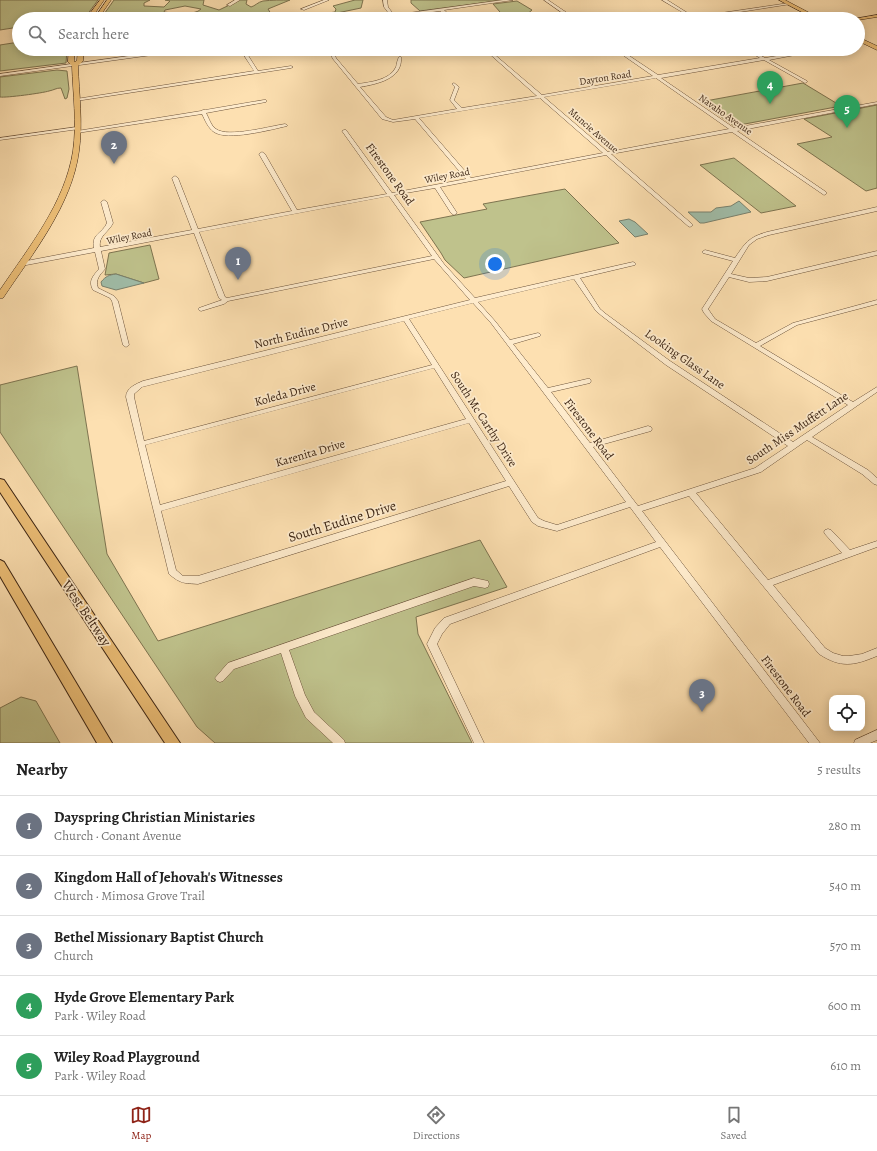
<!DOCTYPE html>
<html lang="en">
<head>
<meta charset="utf-8">
<style>
	body { margin:0; font-family:Alegreya,serif; background:#f2f2f2; color:#222 }
	.controls { position:absolute; right:12px; bottom:12px; display:grid; overflow:hidden; border-radius:8px; box-shadow:0 2px 10px #0003 }
	.controls button { width:36px; height:36px; display:grid; place-items:center; padding:0; border:0; border-bottom:1px solid #e0e0e0; background:#fff; color:#222; font:20px sans-serif }
	.you { position:absolute; left:495px; top:264px; width:14px; height:14px; margin:-10px; border:3px solid #fff; border-radius:50%; background:#1a73e8; box-shadow:0 0 0 6px #1a73e833 }
	.badge { display:grid; place-items:center; width:26px; height:26px; border-radius:50%; background:#8f2418; color:#fff; font-size:13px; font-weight:700 }
	.pin { position:absolute; translate:-50% -33px; filter:drop-shadow(0 1px 2px #0008) }
	.pin::after { content:''; position:absolute; top:21px; width:14px; height:12px; background:inherit; clip-path:polygon(0 0,100% 0,50% 100%) }
	.list { margin:0; padding:0; list-style:none }
	h2 { display:flex; justify-content:space-between; align-items:center; height:52px; margin:0; padding:0 16px; font-size:17px }
	h2 small { font-size:13px; font-weight:400; color:#767676 }
	.list li { display:grid; grid-template-columns:26px 1fr auto; gap:12px; align-items:center; box-sizing:border-box; height:60px; padding:0 16px; border-top:1px solid #e0e0e0 }
	.list b { display:block; font-size:15px; white-space:nowrap }
	.list p { margin:0; font-size:13px; white-space:nowrap; color:#767676 }
	.list em { font-size:13px; font-style:normal; color:#767676 }
	.icon { flex:none; width:22px; height:22px; fill:none; stroke:currentColor; stroke-width:2; stroke-linecap:round; stroke-linejoin:round }
	.map { position:relative; flex:none; width:877px; height:743px; overflow:hidden }
	.search { position:absolute; background:#fff; box-shadow:0 2px 10px #0003; left:12px; right:12px; top:12px; height:44px; display:flex; align-items:center; gap:10px; box-sizing:border-box; padding:0 14px; border-radius:22px; color:#767676; font-size:15px }
	.sheet { height:352px; background:#fff }
	nav { display:flex; justify-content:space-around; align-items:center; box-sizing:border-box; height:56px; border-top:1px solid #e0e0e0; background:#fff; font-size:11px; color:#767676 }
	nav a { display:grid; justify-items:center; gap:2px }
	nav .on { color:#8f2418 }
	.map>svg:first-child { display:block }
	.green { fill:#bfc28c; stroke:#7e7450; fill-rule:evenodd }
	.water { fill:#a0bda9; stroke:#78816e }
	.lines { fill:none; stroke-linecap:round; stroke-linejoin:round }
	.minor-casing { stroke:#6d543c; stroke-width:1 }
	.major-casing { stroke:#3d2615; stroke-width:1 }
	.highway-casing { stroke:#3d2615; stroke-width:2 }
	.minor { fill:#feebcc; fill-rule:evenodd }
	.major { fill:#eec078; fill-rule:evenodd }
	.highway { fill:#eec078; fill-rule:evenodd }
	.labels { text-anchor:middle; stroke-width:3.5; stroke-linejoin:round; paint-order:stroke }
	.far-street-label { font-size:10px; fill:#3d2615; stroke:#feebcc }
	.street-label { font-size:12px; fill:#3d2615; stroke:#feebcc }
	.near-street-label { font-size:14px; fill:#3d2615; stroke:#feebcc }
</style>
</head>
<body>
<div class="map">
<svg width="877" height="743" viewBox="0 0 877 743">
	<rect width="100%" height="100%" fill="#fde0b1"/>
	<filter id="stains"><feTurbulence type="fractalNoise" baseFrequency=".005" numOctaves="4"/><feColorMatrix values="0 0 0 0 .2 0 0 0 0 .09 0 0 0 0 .02 0 0 0 .5 -.17"/></filter>
	<radialGradient id="worn" r=".72"><stop offset=".6" stop-color="#630" stop-opacity="0"/><stop offset="1" stop-color="#630" stop-opacity=".3"/></radialGradient>
	<!-- green -->
	<path class="green" d="M 0,0 L 98,0 L 84,19 L 19,19 L 19,27 L 0,30 Z
		M 114,0 L 150,0 L 144,3 L 144,6 L 164,7 L 170,1 L 165,0 L 204,0 L 203,5 L 219,10 L 240,0 L 247,0 L 246,4 L 251,7 C 255,6 258,2 263,1 C 271,0 282,0 290,0 L 268,9 L 273,17 C 284,18 295,18 306,17 C 316,16 325,13 335,12 L 336,9 L 333,6 L 355,0 L 363,0 L 361,8 L 308,19 L 249,19 L 237,17 L 232,19 L 143,19 L 138,14 L 122,14 L 102,17 ZM 185,6 L 201,9 C 195,16 172,13 164,12 L 165,10 Z
		M 411,0 L 504,0 L 420,11 L 411,3 Z
		M 517,1 L 532,10 L 525,16 L 531,19 L 500,19 L 495,16 L 500,12 L 493,4 Z
		M 19,42 L 19,49 L 67,49 L 66,63 L 0,71 L 0,45 Z
		M 57,70 L 67,71 L 69,89 L 67,98 L 65,99 L 61,88 C 56,88 54,90 49,91 C 43,93 6,98 0,97 L 0,77 Z
		M 803,83 L 841,106 L 734,126 L 700,102 Z
		M 877,105 L 877,188 L 866,191 L 797,144 L 832,137 L 804,119 Z
		M 734,158 L 796,206 L 761,213 L 700,165 Z
		M 565,189 L 619,243 L 464,278 L 445,260 L 441,253 L 420,222 L 487,209 L 483,204 Z
		M 150,245 L 159,279 L 144,283 L 116,274 L 105,275 L 109,253 Z
		M 77,366 L 107,554 L 158,641 L 480,540 L 507,587 L 416,617 L 418,634 L 472,743 L 215,743 L 197,727 L 0,432 L 0,385 Z
		M 21,697 L 36,701 L 60,743 L 0,743 L 0,708 Z"/>
	<!-- water -->
	<path class="water" d="M 739,201 L 751,212 L 704,223 L 700,223 L 688,212 L 711,212 L 716,208 L 731,206 Z
		M 629,219 L 635,222 L 648,234 L 635,237 L 619,221 Z
		M 116,274 L 144,283 L 116,290 L 102,286 L 101,282 C 106,276 109,275 116,274 Z"/>
	<g class="lines">
		<!-- minor casing -->
		<g class="minor-casing">
			<path id="minor" d="M 235,0 L 240,0 L 230,6 L 227,5 Z
				M 324,0 L 329,0 L 304,10 L 301,9 Z
				M 383,0 L 387,0 L 388,7 L 394,15 L 503,0 L 513,0 L 444,10 L 454,19 L 450,19 L 440,11 L 378,19 L 367,19 L 390,15 L 384,7 Z
				M 544,0 L 548,0 L 576,19 L 571,19 Z
				M 662,0 L 667,0 L 694,17 L 789,3 L 791,4 L 695,19 L 684,19 L 690,17 Z
				M 865,41 L 866,41 L 866,43 L 858,44 L 858,42 Z
				M 179,49 L 190,49 L 188,50 L 0,76 L 0,74 Z
				M 240,49 L 244,49 L 258,71 L 291,66 L 293,67 L 291,68 L 76,101 L 74,100 L 76,99 L 254,71 Z
				M 333,49 L 337,49 L 334,53 L 336,58 L 358,84 C 371,82 390,80 396,67 C 397,64 397,60 399,57 L 401,57 C 403,79 377,84 360,87 L 386,117 L 393,120 L 457,109 L 450,100 L 455,87 L 452,84 L 454,83 L 459,87 L 454,100 L 462,108 L 537,96 L 484,49 L 488,49 L 542,95 L 653,76 L 617,51 L 617,49 L 619,49 L 658,75 L 760,58 L 745,49 L 750,49 L 765,58 L 817,49 L 826,49 L 769,60 L 807,81 L 807,82 L 805,83 L 764,60 L 661,78 L 734,128 L 877,102 L 877,104 L 737,131 L 826,192 L 826,194 L 824,195 L 732,132 L 611,154 L 692,224 L 693,225 L 690,227 L 688,226 L 606,155 L 440,187 L 457,213 L 454,215 L 451,213 L 435,188 L 394,195 L 444,264 L 475,298 L 633,262 L 635,263 L 636,264 L 635,265 L 580,278 L 600,309 L 606,314 L 670,361 L 793,442 L 848,405 L 711,321 L 704,313 L 702,309 L 733,261 L 703,253 L 702,252 L 705,250 L 735,258 C 745,243 749,237 767,232 L 877,207 L 877,211 L 769,235 L 757,239 L 749,245 L 731,274 L 749,278 L 767,277 L 877,251 L 877,255 L 767,281 L 749,282 L 729,277 L 708,309 L 715,319 L 756,343 L 793,323 L 877,300 L 877,304 L 797,325 L 760,346 L 853,402 L 877,387 L 877,392 L 812,437 L 868,470 L 877,478 L 877,485 L 874,484 L 862,474 L 807,440 L 761,472 L 696,493 L 768,580 L 842,553 L 825,534 L 824,532 L 825,530 L 828,529 L 831,530 L 850,550 L 877,541 L 877,547 L 773,585 L 825,648 L 833,653 L 843,656 L 849,656 L 862,654 L 877,648 L 877,656 C 853,666 841,668 819,654 L 689,496 L 642,511 L 820,743 L 809,743 L 660,547 L 450,624 L 442,634 L 437,644 L 484,743 L 474,743 L 427,644 L 435,628 L 444,618 L 656,542 L 630,507 L 557,531 L 538,526 L 532,522 L 509,486 L 198,584 C 184,583 181,584 169,574 L 126,397 C 126,388 136,384 143,381 L 470,300 L 434,259 L 228,301 L 224,304 L 201,311 L 199,310 L 198,309 L 199,308 L 222,300 L 219,298 L 194,233 L 101,251 L 105,269 C 100,275 95,279 98,288 L 114,296 L 118,301 L 129,345 L 126,347 L 123,345 L 112,301 L 110,298 L 93,290 C 88,281 93,276 99,269 L 95,252 L 21,266 L 18,264 L 21,262 L 94,248 C 91,234 102,234 107,223 L 101,202 L 104,200 L 107,202 L 113,223 C 109,232 98,236 100,247 L 192,230 L 172,178 L 175,176 L 178,178 L 198,229 L 292,211 L 259,154 L 262,152 L 265,154 L 297,210 L 387,194 L 342,131 L 344,130 L 346,130 L 392,193 L 466,179 L 415,119 L 393,122 L 382,119 L 333,59 L 330,53 ZM 656,78 L 729,129 L 608,152 L 544,97 ZM 540,98 L 603,153 L 471,178 L 419,118 ZM 389,196 L 432,256 L 227,298 L 225,297 L 199,232 ZM 574,279 L 596,311 L 602,316 L 666,365 L 788,446 L 755,468 L 638,506 L 593,447 L 651,431 L 652,429 L 651,427 L 648,426 L 590,443 L 551,392 L 590,383 L 591,381 L 590,379 L 587,379 L 548,388 L 513,344 L 540,336 L 541,335 L 540,334 L 538,333 L 510,340 L 495,321 L 478,302 ZM 473,303 L 491,323 L 626,502 L 557,525 L 544,521 L 538,518 L 409,319 ZM 404,321 L 432,365 L 144,441 L 134,397 L 134,394 L 142,387 ZM 434,368 L 466,419 L 160,505 L 145,445 ZM 469,423 L 506,481 L 198,576 L 183,576 L 176,570 L 161,511 Z
				M 264,100 L 266,100 L 266,102 L 206,113 C 209,118 211,126 216,129 C 228,138 271,126 285,124 L 287,125 L 287,126 C 270,130 227,141 214,132 C 208,128 205,120 202,114 L 77,133 L 75,132 L 77,131 L 201,111 L 203,110 L 205,110 Z
				M 77,127 L 79,128 L 79,129 L 0,140 L 0,138 Z
				M 474,578 L 488,581 L 489,584 L 488,587 L 485,588 L 474,586 L 289,650 L 305,695 L 314,712 L 344,740 L 345,743 L 333,743 L 306,718 L 295,696 L 281,653 L 234,669 L 223,681 L 220,682 L 217,681 L 215,678 L 228,663 Z
				M 877,730 L 877,740 L 870,743 L 854,743 L 855,740 Z"/>
		</g>
		<!-- major casing -->
		<g class="major-casing">
			<path id="major" d="M 100,0 L 104,0 L 91,19 L 86,19 Z
				M 107,0 L 111,0 L 98,19 L 94,19 Z
				M 779,0 L 785,0 L 821,19 L 815,19 Z
				M 877,15 L 877,17 L 858,20 L 853,19 Z
				M 858,37 L 877,46 L 877,50 L 858,41 Z
				M 69,49 L 75,49 L 74,61 L 75,62 L 77,60 L 78,49 L 84,49 L 83,61 L 78,66 C 79,93 83,123 79,151 C 72,205 33,253 3,298 L 0,298 L 0,290 C 29,247 65,203 73,151 C 77,123 73,94 72,66 L 68,62 Z"/>
		</g>
		<!-- highway casing -->
		<g class="highway-casing">
			<path id="highway" d="M 0,479 L 4,480 L 180,743 L 165,743 L 0,492 Z
				M 0,560 L 4,562 L 112,743 L 97,743 L 0,576 Z"/>
		</g>
		<!-- minor -->
		<use href="#minor" class="minor"/>
		<!-- major -->
		<use href="#major" class="major"/>
		<!-- highway -->
		<use href="#highway" class="highway"/>
	</g>
	<g class="labels">
		<!-- far-street labels -->
		<g class="far-street-label">
			<text transform="translate(605 77) rotate(-9)" y="4">Dayton Road</text>
			<text transform="translate(726 114) rotate(35)" y="4">Navaho Avenue</text>
			<text transform="translate(594 130) rotate(41)" y="4">Muncie Avenue</text>
			<text transform="translate(447 175) rotate(-11)" y="4">Wiley Road</text>
			<text transform="translate(129 236) rotate(-11)" y="4">Wiley Road</text>
		</g>
		<!-- street labels -->
		<g class="street-label">
			<text transform="translate(390 174) rotate(54)" y="4">Firestone Road</text>
			<text transform="translate(301 333) rotate(-14)" y="4">North Eudine Drive</text>
			<text transform="translate(685 359) rotate(35)" y="4">Looking Glass Lane</text>
			<text transform="translate(285 394) rotate(-15)" y="4">Koleda Drive</text>
			<text transform="translate(484 419) rotate(57)" y="4">South Mc Carthy Drive</text>
			<text transform="translate(797 428) rotate(-34)" y="4">South Miss Muffett Lane</text>
			<text transform="translate(589 429) rotate(53)" y="4">Firestone Road</text>
			<text transform="translate(310 453) rotate(-16)" y="4">Karenita Drive</text>
			<text transform="translate(786 686) rotate(53)" y="4">Firestone Road</text>
		</g>
		<!-- near-street labels -->
		<g class="near-street-label">
			<text transform="translate(342 521) rotate(-17)" y="5">South Eudine Drive</text>
			<text transform="translate(87 613) rotate(56)" y="5">West Beltway</text>
		</g>
	</g>
	<rect width="100%" height="100%" filter="url(#stains)"/>
	<rect width="100%" height="100%" fill="url(#worn)"/>
</svg>
<div class="controls">
<button><svg class="icon" aria-label="locate" viewBox="0 0 24 24"><circle cx="12" cy="12" r="6"/><path d="M12 2v4M12 18v4M2 12h4M18 12h4"/></svg></button>
</div>
<div class="you"></div>
<div class="pin badge" style="left:238px;top:280px;background:#6b7280">1</div>
<div class="pin badge" style="left:114px;top:164px;background:#6b7280">2</div>
<div class="pin badge" style="left:702px;top:712px;background:#6b7280">3</div>
<div class="pin badge" style="left:770px;top:104px;background:#2e9e5b">4</div>
<div class="pin badge" style="left:847px;top:128px;background:#2e9e5b">5</div>
<div class="search"><svg class="icon" aria-label="search" viewBox="0 0 24 24"><circle cx="10" cy="10" r="6"/><path d="M15 15l6 6"/></svg>Search here</div>
</div>
<section class="sheet">
<h2>Nearby<small>5 results</small></h2>
<ul class="list">
<li><span class="badge" style="background:#6b7280">1</span><div><b>Dayspring Christian Ministaries</b><p>Church · Conant Avenue</p></div><em>280 m</em></li>
<li><span class="badge" style="background:#6b7280">2</span><div><b>Kingdom Hall of Jehovah's Witnesses</b><p>Church · Mimosa Grove Trail</p></div><em>540 m</em></li>
<li><span class="badge" style="background:#6b7280">3</span><div><b>Bethel Missionary Baptist Church</b><p>Church</p></div><em>570 m</em></li>
<li><span class="badge" style="background:#2e9e5b">4</span><div><b>Hyde Grove Elementary Park</b><p>Park · Wiley Road</p></div><em>600 m</em></li>
<li><span class="badge" style="background:#2e9e5b">5</span><div><b>Wiley Road Playground</b><p>Park · Wiley Road</p></div><em>610 m</em></li>
</ul>
</section>
<nav>
<a class="on"><svg class="icon" aria-label="map" viewBox="0 0 24 24"><path d="M3 6l6-2 6 2 6-2v14l-6 2-6-2-6 2zM9 4v14M15 6v14"/></svg>Map</a>
<a><svg class="icon" aria-label="directions" viewBox="0 0 24 24"><path d="M12 3l9 9-9 9-9-9zM9 14v-3h6M13 9l2 2-2 2"/></svg>Directions</a>
<a><svg class="icon" aria-label="saved" viewBox="0 0 24 24"><path d="M7 4h10v16l-5-4-5 4z"/></svg>Saved</a>
</nav>
</body>
</html>
